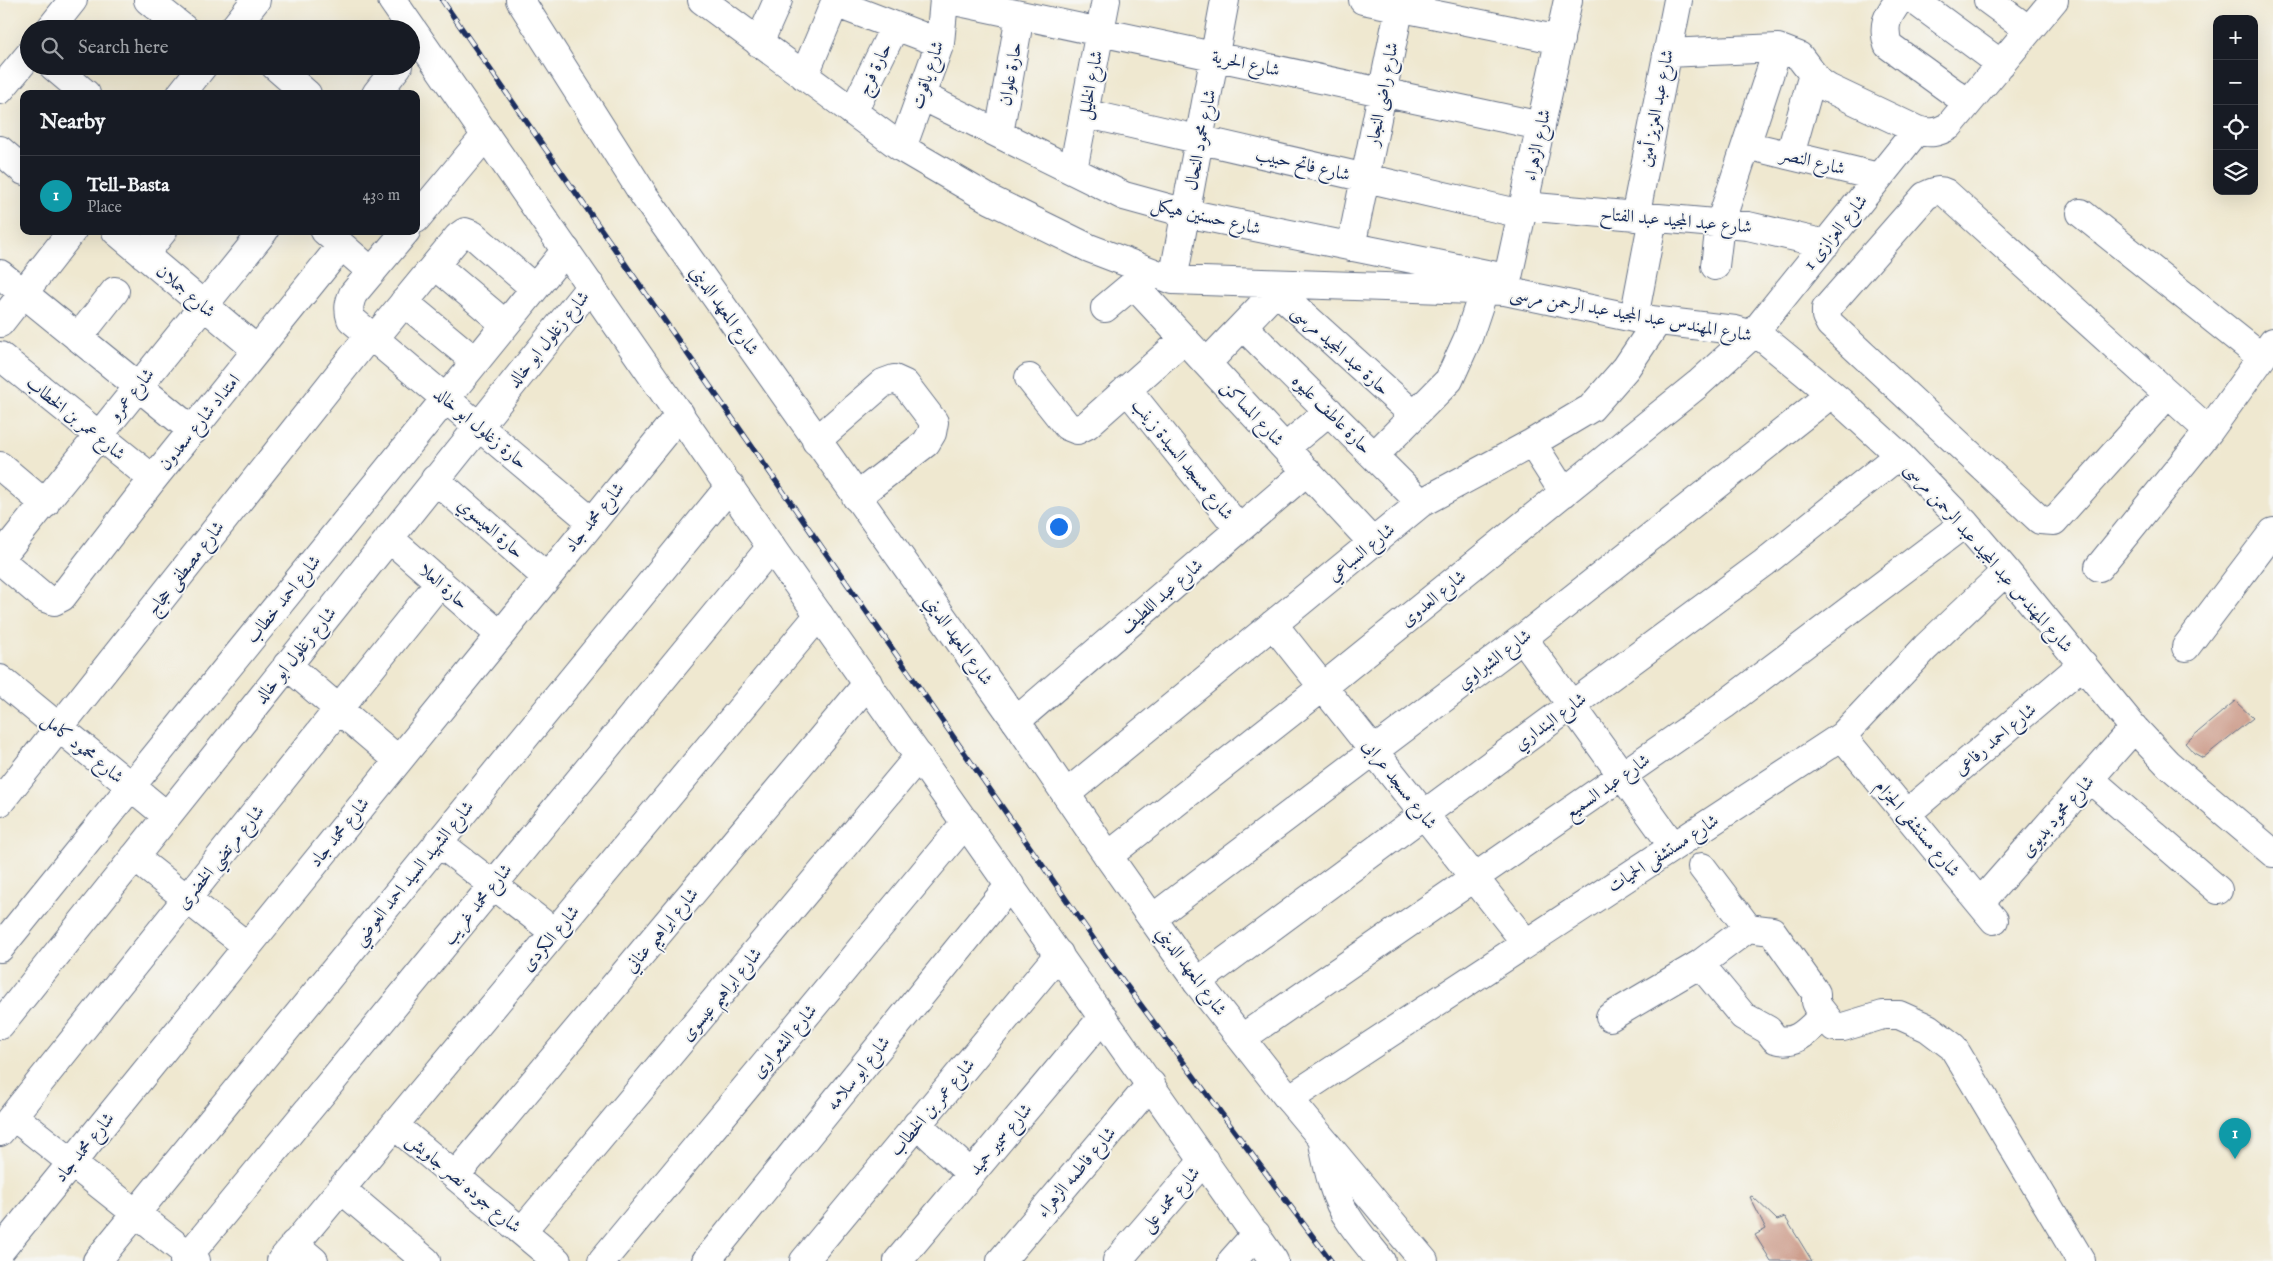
<!DOCTYPE html>
<html lang="en">
<head>
<meta charset="utf-8">
<style>
	body { margin:0; font-family:"IM FELL English",Amiri,serif; background:#242831; color:#f1f3f6 }
	.controls { position:absolute; right:15px; top:15px; display:grid; overflow:hidden; border-radius:10px; box-shadow:0 5px 20px #0002 }
	.controls button { width:45px; height:45px; display:grid; place-items:center; padding:0; border:0; border-bottom:1px solid #363941; background:#171b24; color:#f1f3f6; font:25px sans-serif }
	.you { position:absolute; left:1058px; top:526px; width:18px; height:18px; margin:-12px; border:4px solid #fff; border-radius:50%; background:#1a73e8; box-shadow:0 0 0 8px #1a73e833 }
	.badge { display:grid; place-items:center; width:32px; height:32px; border-radius:50%; background:#d93025; color:#fff; font-size:16px; font-weight:700 }
	.pin { position:absolute; translate:-50% -41px; filter:drop-shadow(0 1px 2px #0008) }
	.pin::after { content:''; position:absolute; top:26px; width:18px; height:15px; background:inherit; clip-path:polygon(0 0,100% 0,50% 100%) }
	.list { margin:0; padding:0; list-style:none }
	h2 { display:flex; justify-content:space-between; align-items:center; height:65px; margin:0; padding:0 20px; font-size:21px }
	h2 small { font-size:16px; font-weight:400; color:#9ea1a6 }
	.list li { display:grid; grid-template-columns:32px 1fr auto; gap:15px; align-items:center; box-sizing:border-box; height:80px; padding:0 20px; border-top:1px solid #363941 }
	.list b { display:block; font-size:19px; white-space:nowrap }
	.list p { margin:0; font-size:16px; white-space:nowrap; color:#9ea1a6 }
	.list em { font-size:16px; font-style:normal; color:#9ea1a6 }
	.icon { flex:none; width:28px; height:28px; fill:none; stroke:currentColor; stroke-width:2; stroke-linecap:round; stroke-linejoin:round }
	.map { position:relative; flex:none; width:2273px; height:1261px; overflow:hidden }
	.search { position:absolute; background:#171b24; box-shadow:0 5px 20px #0002; left:20px; top:20px; width:400px; height:55px; display:flex; align-items:center; gap:12px; box-sizing:border-box; padding:0 18px; border-radius:28px; color:#9ea1a6; font-size:19px }
	.panel { position:absolute; background:#171b24; box-shadow:0 5px 20px #0002; left:20px; top:90px; width:400px; height:145px; border-radius:10px }
	.map>svg:first-child { display:block }
	.building { fill:#cd9e8d }
	.lines { fill:none; stroke-linecap:round; stroke-linejoin:round }
	.minor-casing { stroke:#657086; stroke-width:30 }
	.major-casing { stroke:#657086; stroke-width:30 }
	.minor { stroke:#fff; stroke-width:28 }
	.major { stroke:#fff; stroke-width:28 }
	.rail-casing { stroke:#1b2f5e; stroke-width:5.5 }
	.rail { stroke:#f6f6f2; stroke-width:4; stroke-dasharray:11; stroke-linecap:butt }
	.labels { text-anchor:middle; stroke-width:4; stroke-linejoin:round; paint-order:stroke }
	.street-label { font-size:18px; fill:#1b2f5e; stroke:#f6f6f2 }
</style>
</head>
<body>
<div class="map">
<svg width="2273" height="1261" viewBox="0 0 2273 1261">
	<rect width="100%" height="100%" fill="#f6f6f2"/>
	<filter id="ink" filterUnits="userSpaceOnUse"><feTurbulence type="fractalNoise" baseFrequency=".02" numOctaves="2"/><feDisplacementMap in="SourceGraphic" scale="10" xChannelSelector="R" yChannelSelector="G"/><feConvolveMatrix kernelMatrix="1 2 1 2 8 2 1 2 1" color-interpolation-filters="sRGB"/></filter>
	<filter id="wash" filterUnits="userSpaceOnUse"><feTurbulence type="fractalNoise" baseFrequency=".0096" numOctaves="4" result="noise"/><feDisplacementMap in="SourceGraphic" scale="20" xChannelSelector="R" yChannelSelector="G"/><feGaussianBlur stdDeviation="1.12" result="paint"/><feColorMatrix in="noise" values="0 0 0 0 0 0 0 0 0 0 0 0 0 0 0 0 0 1.4 0 .05"/><feComposite in="paint" operator="in"/></filter>
	<g filter="url(#wash)">
		<rect width="100%" height="100%" fill="#efe8d0"/>
		<g id="blocks">
			<!-- building -->
			<path class="building" d="M 2235,701 L 2253,718 L 2203,758 L 2194,753 L 2185,743 Z
				M 1752,1196 L 1777,1220 L 1785,1217 L 1812,1261 L 1771,1261 L 1755,1235 L 1766,1229 L 1750,1197 Z"/>
		</g>
	</g>
	<g filter="url(#ink)">
		<use href="#blocks" fill-opacity="0" stroke="#657086" stroke-width="1"/>
		<g class="lines">
			<!-- minor casing -->
			<g class="minor-casing">
				<path id="minor" d="M 148,0 L 184,29
					M 702,0 L 902,148 L 991,200 L 1089,248 L 1173,280 L 1505,291 L 1634,318 L 1735,330 L 1763,338 L 1842,403 L 1899,455 L 1965,523 L 2006,571 L 2134,728 L 2168,764 L 2273,853
					M 950,0 L 1541,126
					M 1363,0 L 1560,40
					M 1899,0 C 1887,17 1882,24 1888,45 L 1968,103
					M 1914,0 L 2001,64
					M 1988,0 L 2029,30
					M 835,3 L 940,43
					M 50,29 L 73,0
					M 233,29 L 256,0
					M 759,43 L 778,0
					M 1667,53 L 1778,48 L 1799,56 L 1819,82 L 1828,88 L 1917,130 C 1930,134 1937,133 1949,126 L 2054,0
					M 53,66 L 86,94
					M 275,66 L 307,94
					M 804,76 L 836,0
					M 0,90 L 29,55
					M 181,94 L 203,66
					M 376,94 L 398,66
					M 922,96 L 1124,196 L 1186,213 L 1506,278
					M 853,112 L 895,26
					M 1084,113 L 1522,214
					M 999,134 L 1020,15
					M 1746,145 L 1879,177
					M 902,148 L 940,43 L 944,0
					M 0,150 L 24,171
					M 1790,155 L 1813,74
					M 1073,170 L 1106,0
					M 1524,206 L 1748,226 L 1826,244
					M 2081,213 L 2261,357
					M 1635,217 L 1678,0
					M 416,219 L 486,135
					M 116,231 L 257,350
					M 325,231 L 372,272
					M 406,231 L 353,294 C 349,303 348,309 351,319 L 591,521
					M 1351,247 L 1401,0
					M 144,255 L 163,231
					M 435,265 L 505,324
					M 1715,266 L 1720,224 L 1778,48
					M 0,274 L 193,431
					M 1173,280 L 1225,0
					M 1133,284 L 1373,543
					M 1269,284 L 1414,415
					M 1505,291 L 1568,0
					M 404,302 L 475,361
					M 1105,308 L 1148,272
					M 1634,318 L 1653,218
					M 0,323 L 72,231
					M 1243,326 L 1421,503
					M 78,338 L 115,291
					M 374,339 L 458,237 L 465,232 L 473,235 L 534,288
					M 0,356 L 153,479
					M 1207,363 L 1276,291
					M 1029,378 L 1067,426 L 1077,430 L 1087,425 L 1184,339
					M 1127,389 L 1239,529
					M 2168,394 L 2054,521 L 2040,520 L 1830,324 L 1826,316 L 1826,309 L 1925,196 C 1933,192 1938,189 1946,193 L 2209,431
					M 816,441 L 883,383 L 894,379 L 905,384 L 934,422 L 932,433 L 926,443 L 856,497
					M 1532,443 L 1564,493
					M 1285,448 L 1329,411
					M 1374,456 L 1449,380 L 1468,338 L 1484,290
					M 0,466 L 45,504
					M 435,479 L 546,577
					M 389,538 L 499,634
					M 0,558 L 264,231
					M 0,560 L 45,598 L 54,601 L 62,597 L 153,479 L 341,246
					M 2099,567 L 2209,431 L 2273,342
					M 1273,624 L 1526,943
					M 1523,638 L 1673,846
					M 2186,647 L 2273,532
					M 287,665 L 398,760
					M 0,679 L 167,816
					M 1016,721 L 1307,471
					M 1842,736 L 1994,920
					M 2090,779 L 2218,890
					M 1066,794 L 1421,503 L 1532,443 L 1591,408 L 1626,368 L 1657,322
					M 0,802 L 370,335
					M 1906,814 L 2083,664
					M 438,842 L 554,932
					M 1108,856 L 1323,687 L 1698,384 L 1753,334 L 1917,130
					M 134,857 L 247,946
					M 1702,867 L 1748,928 L 1772,931 L 1816,993 L 1816,1002 L 1819,1008 L 1834,1027 L 1843,1027 L 1883,1015 L 1899,1015 L 1928,1028 L 1953,1047 L 2081,1261
					M 1980,903 L 2134,728
					M 1153,918 L 1523,638 L 1831,394
					M 0,948 L 566,250
					M 1700,964 L 1743,1016 L 1768,1030 L 1775,1039 C 1797,1046 1809,1029 1824,1015
					M 1197,982 L 1764,563 L 1899,455
					M 1610,1017 L 1700,964 L 1748,928
					M 0,1025 L 591,286
					M 1242,1038 L 1724,705 L 1965,523
					M 1289,1099 L 1842,736 L 1926,647 L 2006,571
					M 13,1116 L 196,1261
					M 917,1124 L 971,1174
					M 394,1125 L 557,1261
					M 0,1132 L 440,582
					M 455,1176 L 868,683
					M 341,1189 L 426,1261
					M 522,1231 L 919,756
					M 294,1244 L 314,1261
					M 0,1251 L 680,414
					M 97,1261 L 730,486
					M 184,1261 L 771,547
					M 281,1261 L 819,615
					M 602,1261 L 966,822
					M 706,1261 L 1010,885
					M 804,1261 L 1059,954
					M 898,1261 L 1103,1017
					M 1001,1261 L 1151,1084
					M 1117,1261 L 1204,1160
					M 1232,1261 L 1256,1234"/>
			</g>
			<!-- major casing -->
			<g class="major-casing">
				<path id="major" d="M 392,0 L 771,547 L 1274,1261
					M 520,0 L 645,197 L 1016,721 L 1108,856 L 1197,982 L 1289,1099 L 1424,1261
					M 1323,1143 C 1328,1169 1334,1199 1350,1221 C 1359,1235 1371,1248 1381,1261"/>
			</g>
			<!-- minor -->
			<use href="#minor" class="minor"/>
			<!-- major -->
			<use href="#major" class="major"/>
			<!-- rail casing -->
			<g class="rail-casing">
				<path id="rail" d="M 442,0 L 1120,977 L 1331,1261"/>
			</g>
			<!-- rail -->
			<use href="#rail" class="rail"/>
		</g>
	</g>
	<g class="labels">
		<!-- street labels -->
		<g class="street-label">
			<text transform="translate(1246 63) rotate(12)" y="6">شارع الحرية</text>
			<text transform="translate(874 69) rotate(-64)" y="6">حارة فرج</text>
			<text transform="translate(1010 74) rotate(-80)" y="6">حارة علوان</text>
			<text transform="translate(927 75) rotate(-72)" y="6">شارع ياقوت</text>
			<text transform="translate(1090 85) rotate(-79)" y="6">شارع الخليل</text>
			<text transform="translate(1382 94) rotate(-79)" y="6">شارع راضى النجار</text>
			<text transform="translate(1656 108) rotate(-79)" y="6">شارع عبد العزيز أمين</text>
			<text transform="translate(1200 140) rotate(-79)" y="6">شارع محمود النحال</text>
			<text transform="translate(1537 145) rotate(-78)" y="6">شارع الزهراء</text>
			<text transform="translate(1813 161) rotate(14)" y="6">شارع النصر</text>
			<text transform="translate(1303 164) rotate(13)" y="6">شارع فاتح حبيب</text>
			<text transform="translate(1206 216) rotate(13)" y="6">شارع حسنين هيكل</text>
			<text transform="translate(1676 220) rotate(5)" y="6">شارع عبد المجيد عبد الفتاح</text>
			<text transform="translate(1835 232) rotate(-51)" y="6">شارع العزازى 1</text>
			<text transform="translate(186 291) rotate(40)" y="6">شارع جملان</text>
			<text transform="translate(725 310) rotate(55)" y="6">شارع المعهد الديني</text>
			<text transform="translate(1631 314) rotate(10)" y="6">شارع المهندس عبد المجيد عبد الرحمن مرسى</text>
			<text transform="translate(548 339) rotate(-51)" y="6">شارع زغلول ابو خالد</text>
			<text transform="translate(1341 350) rotate(42)" y="6">حارة عبد المجيد مرسى</text>
			<text transform="translate(131 394) rotate(-51)" y="6">شارع عمرو</text>
			<text transform="translate(1253 413) rotate(47)" y="6">شارع المساكن</text>
			<text transform="translate(1332 414) rotate(45)" y="6">حارة عاطف عليوه</text>
			<text transform="translate(76 418) rotate(39)" y="6">شارع عمر بن الخطاب</text>
			<text transform="translate(199 422) rotate(-51)" y="6">امتداد شارع سعدون</text>
			<text transform="translate(481 428) rotate(40)" y="6">حارة زغلول ابو خالد</text>
			<text transform="translate(1183 459) rotate(51)" y="6">شارع مسجد السيدة زينب</text>
			<text transform="translate(594 517) rotate(-51)" y="6">شارع محمد جاد</text>
			<text transform="translate(491 528) rotate(41)" y="6">حارة العيسوي</text>
			<text transform="translate(1361 552) rotate(-39)" y="6">شارع السباعي</text>
			<text transform="translate(1989 557) rotate(49)" y="6">شارع المهندس عبد المجيد عبد الرحمن مرسى</text>
			<text transform="translate(185 568) rotate(-52)" y="6">شارع مصطفى حجاج</text>
			<text transform="translate(444 586) rotate(41)" y="6">حارة العلا</text>
			<text transform="translate(1161 596) rotate(-41)" y="6">شارع عبد اللطيف</text>
			<text transform="translate(1433 598) rotate(-39)" y="6">شارع العدوى</text>
			<text transform="translate(283 599) rotate(-51)" y="6">شارع احمد خطاب</text>
			<text transform="translate(959 640) rotate(55)" y="6">شارع المعهد الديني</text>
			<text transform="translate(295 655) rotate(-51)" y="6">شارع زغلول ابو خالد</text>
			<text transform="translate(1494 659) rotate(-37)" y="6">شارع الشبراوي</text>
			<text transform="translate(1550 721) rotate(-36)" y="6">شارع البنداري</text>
			<text transform="translate(1995 739) rotate(-40)" y="6">شارع احمد رفاعى</text>
			<text transform="translate(83 748) rotate(39)" y="6">شارع محمود كامل</text>
			<text transform="translate(1400 784) rotate(52)" y="6">شارع مسجد عرابى</text>
			<text transform="translate(1607 786) rotate(-35)" y="6">شارع عبد السميع</text>
			<text transform="translate(2057 816) rotate(-49)" y="6">شارع محمود بديوى</text>
			<text transform="translate(1918 828) rotate(50)" y="6">شارع مستشفى الجزام</text>
			<text transform="translate(339 832) rotate(-51)" y="6">شارع محمد جاد</text>
			<text transform="translate(1663 853) rotate(-33)" y="6">شارع مستشفى الحميات</text>
			<text transform="translate(220 857) rotate(-51)" y="6">شارع مرتضي الخضرى</text>
			<text transform="translate(413 873) rotate(-51)" y="6">شارع الشهيد السيد احمد العوضي</text>
			<text transform="translate(477 904) rotate(-51)" y="6">شارع محمد غريب</text>
			<text transform="translate(661 930) rotate(-50)" y="6">شارع ابراهيم عناني</text>
			<text transform="translate(550 938) rotate(-50)" y="6">شارع الكردى</text>
			<text transform="translate(1192 971) rotate(54)" y="6">شارع المعهد الديني</text>
			<text transform="translate(721 994) rotate(-50)" y="6">شارع ابراهيم عيسوى</text>
			<text transform="translate(784 1041) rotate(-50)" y="6">شارع الشعراوى</text>
			<text transform="translate(858 1073) rotate(-51)" y="6">شارع ابو سلامه</text>
			<text transform="translate(932 1107) rotate(-50)" y="6">شارع عمر بن الخطاب</text>
			<text transform="translate(1000 1139) rotate(-50)" y="6">شارع سمير حميد</text>
			<text transform="translate(84 1147) rotate(-51)" y="6">شارع محمد جاد</text>
			<text transform="translate(1076 1172) rotate(-50)" y="6">شارع فاطمه الزهراء</text>
			<text transform="translate(464 1183) rotate(40)" y="6">شارع جوده نصر جاويش</text>
			<text transform="translate(1170 1199) rotate(-49)" y="6">شارع محمد على</text>
		</g>
	</g>
</svg>
<div class="controls">
<button>+</button>
<button>−</button>
<button><svg class="icon" aria-label="locate" viewBox="0 0 24 24"><circle cx="12" cy="12" r="6"/><path d="M12 2v4M12 18v4M2 12h4M18 12h4"/></svg></button>
<button><svg class="icon" aria-label="layers" viewBox="0 0 24 24"><path d="M12 4l9 5-9 5-9-5zM3 14l9 5 9-5"/></svg></button>
</div>
<div class="you"></div>
<div class="pin badge" style="left:2235px;top:1159px;background:#0f9aa8">1</div>
<div class="search"><svg class="icon" aria-label="search" viewBox="0 0 24 24"><circle cx="10" cy="10" r="6"/><path d="M15 15l6 6"/></svg>Search here</div>
<section class="panel">
<h2>Nearby<small></small></h2>
<ul class="list">
<li><span class="badge" style="background:#0f9aa8">1</span><div><b>Tell-Basta</b><p>Place</p></div><em>430 m</em></li>
</ul>
</section>
</div>
</body>
</html>
